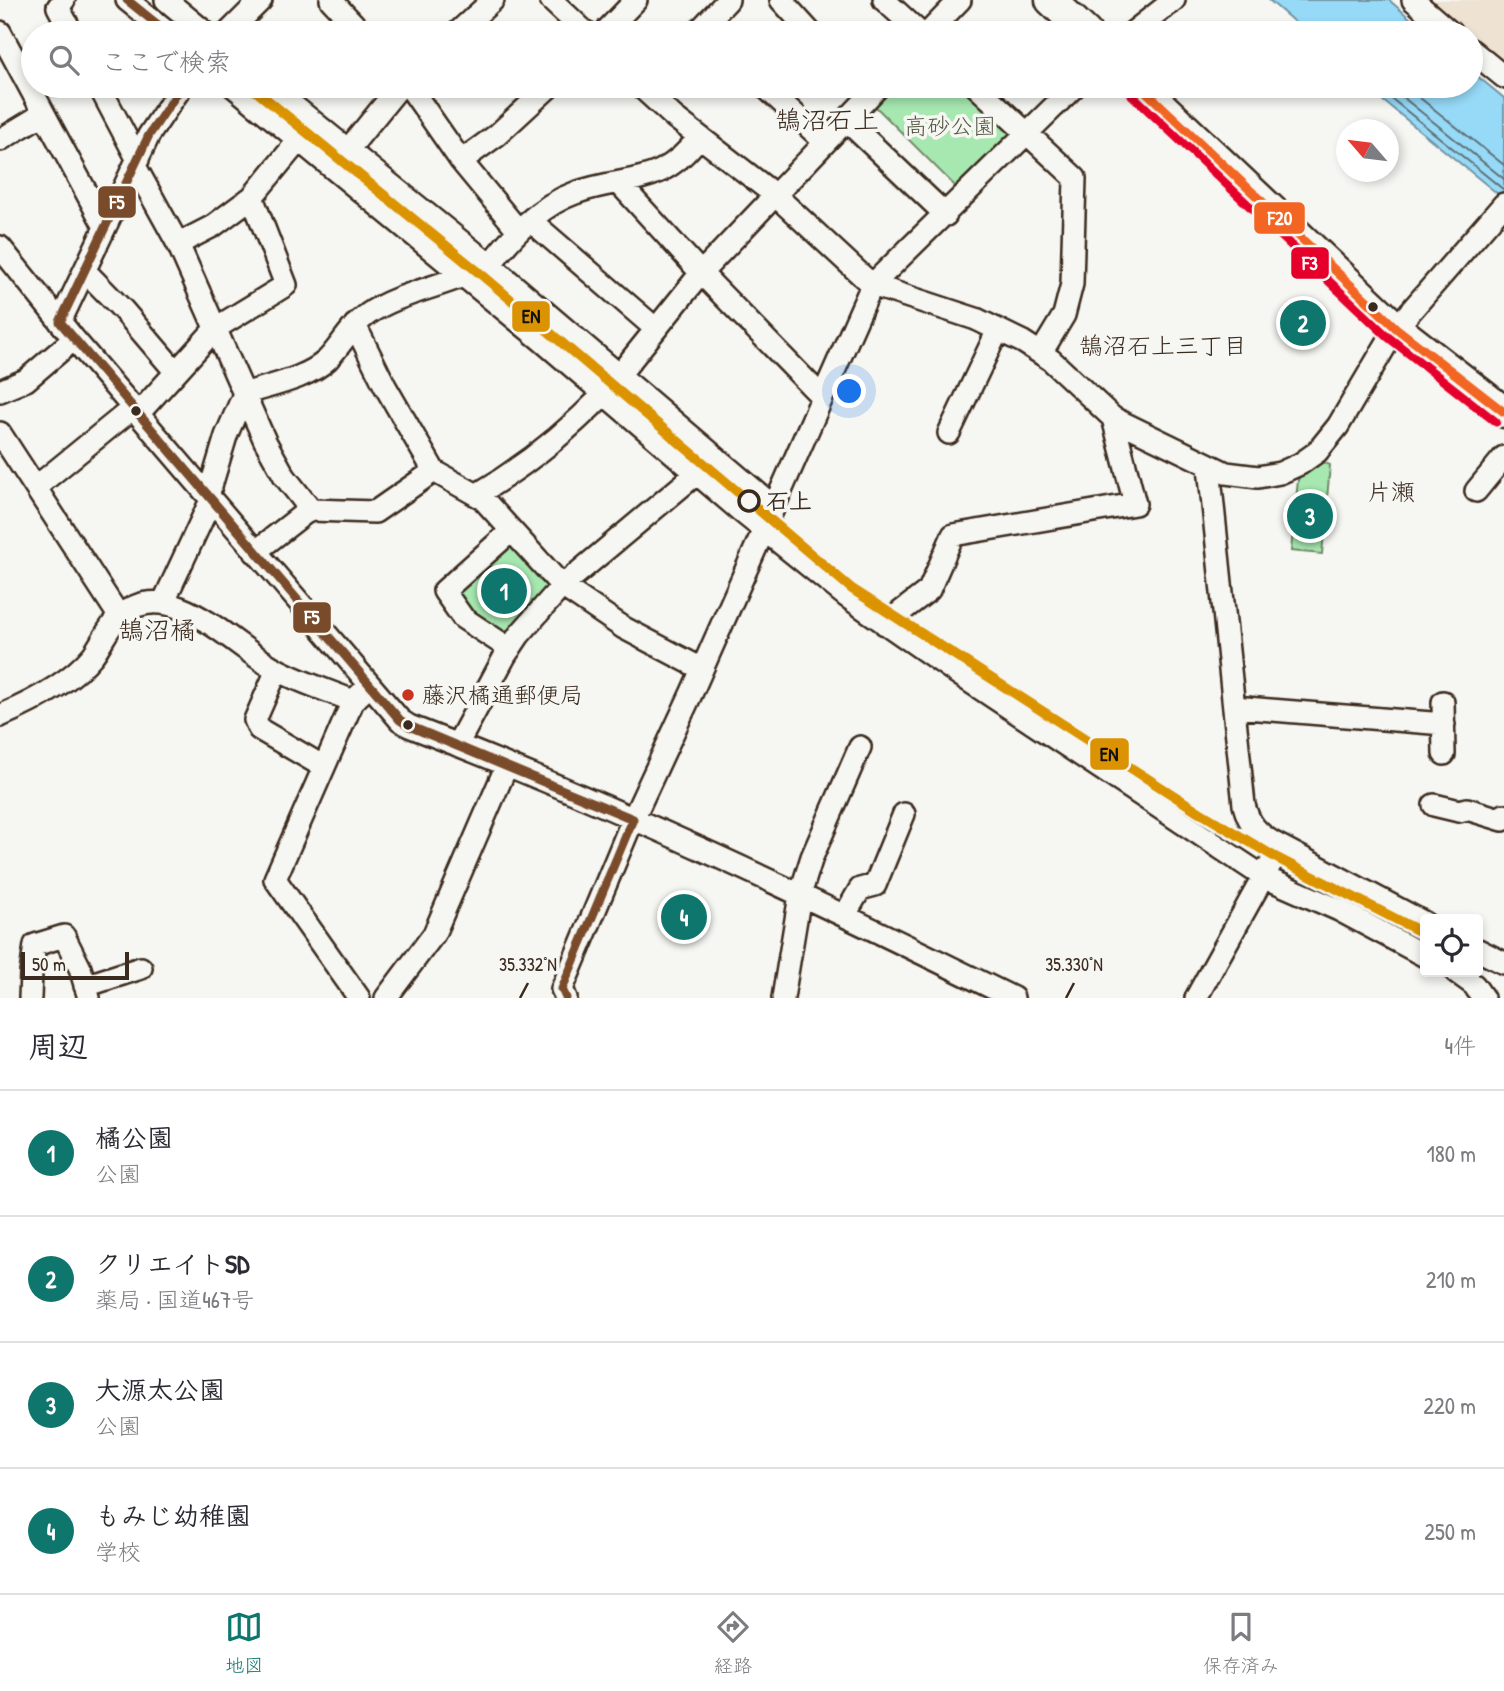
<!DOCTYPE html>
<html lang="ja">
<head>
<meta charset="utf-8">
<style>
	body { margin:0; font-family:"Patrick Hand","Klee One",sans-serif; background:#f2f2f3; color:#2b2b33 }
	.controls { position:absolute; right:21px; bottom:21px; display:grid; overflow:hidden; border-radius:7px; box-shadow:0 4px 10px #0003 }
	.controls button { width:63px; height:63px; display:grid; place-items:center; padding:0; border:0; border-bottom:2px solid #e1e1e2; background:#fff; color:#2b2b33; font:35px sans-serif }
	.compass { position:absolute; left:1336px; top:119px; width:63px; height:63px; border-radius:50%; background:#fff; box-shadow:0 4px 10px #0003; rotate:298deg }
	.scale { position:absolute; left:21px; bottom:18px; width:108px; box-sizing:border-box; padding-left:7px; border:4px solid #3b2a1e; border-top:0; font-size:19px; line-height:24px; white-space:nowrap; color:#3b2a1e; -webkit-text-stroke:5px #f6f6f2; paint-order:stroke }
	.you { position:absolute; left:850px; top:392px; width:24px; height:24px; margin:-18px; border:5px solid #fff; border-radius:50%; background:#1a73e8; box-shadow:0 0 0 10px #1a73e833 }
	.badge { display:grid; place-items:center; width:46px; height:46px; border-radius:50%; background:#0f766e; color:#fff; font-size:23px; font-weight:700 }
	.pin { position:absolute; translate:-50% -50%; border:4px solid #fff; box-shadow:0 2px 7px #0006 }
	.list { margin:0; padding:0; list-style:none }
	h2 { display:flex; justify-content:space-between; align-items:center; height:91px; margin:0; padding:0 28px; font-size:30px }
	h2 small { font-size:23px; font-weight:400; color:#7c7c81 }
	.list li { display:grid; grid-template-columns:46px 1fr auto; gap:21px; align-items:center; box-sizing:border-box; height:126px; padding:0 28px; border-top:2px solid #e1e1e2 }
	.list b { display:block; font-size:26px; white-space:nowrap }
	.list p { margin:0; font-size:23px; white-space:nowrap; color:#7c7c81 }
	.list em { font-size:23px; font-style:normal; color:#7c7c81 }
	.icon { flex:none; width:38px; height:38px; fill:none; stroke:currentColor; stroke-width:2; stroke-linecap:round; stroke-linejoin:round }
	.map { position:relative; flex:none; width:1504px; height:998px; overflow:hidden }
	.search { position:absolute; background:#fff; box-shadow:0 4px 10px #0003; left:21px; right:21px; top:21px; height:77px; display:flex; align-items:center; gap:18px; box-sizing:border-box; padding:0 24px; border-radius:38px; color:#7c7c81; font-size:26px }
	.sheet { height:595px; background:#fff }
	nav { display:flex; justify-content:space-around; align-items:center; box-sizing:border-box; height:98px; border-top:2px solid #e1e1e2; background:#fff; font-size:19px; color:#7c7c81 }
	nav a { display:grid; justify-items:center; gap:4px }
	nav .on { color:#0f766e }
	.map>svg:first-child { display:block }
	.built { fill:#eee2d3 }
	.green { fill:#a7e8b1; stroke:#718968; stroke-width:2 }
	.water { fill:#96daf8; stroke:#7294a1; stroke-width:2 }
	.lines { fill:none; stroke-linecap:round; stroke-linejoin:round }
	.shore { stroke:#5f7075; stroke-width:2 }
	.minor-casing { stroke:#3b2a1e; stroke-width:26 }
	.highway-casing { stroke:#3b2a1e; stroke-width:35 }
	.minor { stroke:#f6f6f2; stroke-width:21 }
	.highway { stroke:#f6f6f2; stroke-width:30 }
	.bus-1-casing { stroke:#f6f6f2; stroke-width:14 }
	.bus-2-casing { stroke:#f6f6f2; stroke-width:14 }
	.bus-3-casing { stroke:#f6f6f2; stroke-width:14 }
	.bus-1 { stroke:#7a4b2a; stroke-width:9 }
	.bus-2 { stroke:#e4002b; stroke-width:9 }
	.bus-3 { stroke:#f26522; stroke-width:9 }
	.rail-1-casing { stroke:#f6f6f2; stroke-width:16 }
	.rail-1 { stroke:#db9304; stroke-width:10 }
	.ticks { fill:none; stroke:#3b2a1e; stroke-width:2.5 }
	.bus-dot { fill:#3b2a1e; stroke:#f6f6f2; stroke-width:2.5 }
	.stop-dot { fill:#f6f6f2; stroke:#3b2a1e; stroke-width:3.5 }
	.poi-dot { fill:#c8321e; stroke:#f6f6f2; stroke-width:2.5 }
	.labels { text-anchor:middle; stroke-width:7; stroke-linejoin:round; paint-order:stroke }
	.park-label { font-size:23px; fill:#565a43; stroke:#f6f6f2 }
	.stop-label { font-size:23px; font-weight:bold; fill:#3b2a1e; stroke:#f6f6f2; text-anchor:start }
	.poi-label { font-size:23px; fill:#3b2a1e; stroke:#f6f6f2; text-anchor:start }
	.neighbourhood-label { font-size:24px; fill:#3b2a1e; stroke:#f6f6f2 }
	.quarter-label { font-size:26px; fill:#3b2a1e; stroke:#f6f6f2 }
	.ticks-label { font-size:18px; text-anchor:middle; fill:#3b2a1e; stroke:#f6f6f2; stroke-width:7; stroke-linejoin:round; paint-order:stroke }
	.line-badge { stroke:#f6f6f2; stroke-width:2.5 }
	.badge-label { font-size:19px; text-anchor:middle; font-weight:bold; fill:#fff }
	.pale-badge-label { font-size:19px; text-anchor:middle; font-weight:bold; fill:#111 }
</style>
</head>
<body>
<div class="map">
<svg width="1504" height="998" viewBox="0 0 1504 998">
	<rect width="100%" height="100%" fill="#f6f6f2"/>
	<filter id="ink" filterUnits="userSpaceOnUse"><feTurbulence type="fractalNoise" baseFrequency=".0143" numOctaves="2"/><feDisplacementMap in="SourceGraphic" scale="14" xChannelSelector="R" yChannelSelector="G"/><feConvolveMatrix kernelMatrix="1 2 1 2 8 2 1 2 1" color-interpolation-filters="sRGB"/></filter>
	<g filter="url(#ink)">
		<!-- built -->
		<path class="built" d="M 1425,0 L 1504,0 L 1504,64 L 1471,37 L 1471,33 L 1466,33 Z"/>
		<!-- green -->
		<path class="green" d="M 893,86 L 964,86 L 1015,135 L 956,187 L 874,105 Z
			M 1319,460 L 1330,465 L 1322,554 L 1291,551 L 1298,480 L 1302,472 Z
			M 509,544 L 552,589 L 510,638 L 470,613 L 455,594 Z"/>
		<!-- water -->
		<path class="water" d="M 1269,0 L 1389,0 L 1427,33 L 1307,33 Z
			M 1471,71 L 1504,98 L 1504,199 L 1365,86 L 1471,86 Z"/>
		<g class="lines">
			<!-- shore -->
			<path class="shore" d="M 1376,86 L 1504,190
				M 1389,86 L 1504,179
				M 1405,86 L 1504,165"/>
			<!-- minor casing -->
			<g class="minor-casing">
				<path id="minor" d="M 64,0 L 58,7 L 72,33
					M 127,0 L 168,33
					M 166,0 L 206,33
					M 331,0 L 362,33
					M 551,0 L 586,33
					M 781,0 L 811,33
					M 884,0 L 920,33
					M 1413,0 L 1451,33
					M 0,32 L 105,227
					M 228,33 L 261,0
					M 457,33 L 493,0
					M 604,33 L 636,0
					M 697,33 L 728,0
					M 928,33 L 960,0
					M 1132,33 L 1174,0
					M 1471,50 L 1504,77
					M 99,86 L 138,160
					M 233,86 L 540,339 L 743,513 L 846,596 L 960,675 L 1264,877 L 1339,910 L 1425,956
					M 269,86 L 490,265 L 774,507
					M 409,86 L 461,161 L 518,230
					M 640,86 L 674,117 L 775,195 L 872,285 L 976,319 L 1023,342 L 1051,360 L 1113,418 L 1226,473 L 1258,477 L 1280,473 L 1300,464 L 1317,452 L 1338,426 L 1396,328 L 1504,204
					M 764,86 L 825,142
					M 976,86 L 1075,178 L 1072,284 L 1064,315 L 1041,353
					M 846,120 L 946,215
					M 0,140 L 43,114
					M 347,151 L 400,86
					M 461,161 L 497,135 L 550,86
					M 135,166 L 178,244 L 265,441 L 285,477 L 311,510
					M 619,183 L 701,273 L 822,397
					M 531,221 L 656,329
					M 178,244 L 213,226 L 252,197 L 299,140
					M 0,247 L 74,339 L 400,720 L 409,726 C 615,805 815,900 1013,998
					M 490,265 C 512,235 539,206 575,193 C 628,174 660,189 699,137
					M 85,271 L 123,310 L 175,371
					M 60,322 L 149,135 L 182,86
					M 355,325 L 385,386 L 434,471 L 482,498 L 562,586 L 624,628 L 702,669
					M 619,375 L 701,273 L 879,86
					M 0,391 L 26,380 L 74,339
					M 138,414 L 216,328 L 286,285 L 252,197
					M 0,433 L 119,616
					M 949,433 L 998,330
					M 1209,467 L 1244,805 C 1249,824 1257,833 1274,843 L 1425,923
					M 36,487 L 133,408
					M 1476,491 L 1504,457
					M 476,495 C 524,467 565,434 604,394
					M 208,496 L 226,436 L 244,394 C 271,385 307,379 328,359 C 342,344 351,326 368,314 C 396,295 431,289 463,276
					M 255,552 L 305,513 L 311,510 L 375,512 L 434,471
					M 163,603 L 211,500
					M 885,624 L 929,590 L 953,535 L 1135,504 L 1113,418
					M 510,649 L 463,618 L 444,591 L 511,531
					M 277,670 L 255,720 L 259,729 L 324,767
					M 353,701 L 275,879 L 359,998
					M 1443,702 L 1444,754
					M 1234,707 L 1444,724
					M 0,716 C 33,702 70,683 93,655 C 102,643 109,625 120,616 C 169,573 232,645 274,668 C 299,682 327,690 353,701 L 369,686
					M 457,745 L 505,656 L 519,635 L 562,586 L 696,474
					M 1434,805 L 1459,811 L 1467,809 L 1503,820 L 1504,815
					M 845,915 L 860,889 L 875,885 L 904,814
					M 1478,950 L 1504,963
					M 1456,972 L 1474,985 L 1483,998
					M 85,986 L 141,968
					M 30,998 L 31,973 L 35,945 L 64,936 L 80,968 L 89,998
					M 386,998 L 434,934 L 507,765
					M 566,998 L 562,989 L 633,819 L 692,692 L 872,285 L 1075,86
					M 783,998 L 800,895 L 812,857 L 860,747
					M 1196,998 L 1280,847"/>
			</g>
			<!-- highway casing -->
			<g class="highway-casing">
				<path id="highway" d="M 1051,0 L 1086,33
					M 1140,86 L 1396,328 L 1504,412"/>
			</g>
			<!-- minor -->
			<use href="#minor" class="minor"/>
			<!-- highway -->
			<use href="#highway" class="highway"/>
			<!-- bus-1 casing -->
			<g class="bus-1-casing">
				<path id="bus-1" d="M 127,0 L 168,33
					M 60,322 L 400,720 L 409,726 L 633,819
					M 60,322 L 149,135 L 182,86
					M 566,998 L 562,989 L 633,819"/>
			</g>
			<!-- bus-2 casing -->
			<g class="bus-2-casing">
				<path id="bus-2" d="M 1132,95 L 1388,337 L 1496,422"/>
			</g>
			<!-- bus-3 casing -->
			<g class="bus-3-casing">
				<path id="bus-3" d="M 1140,86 L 1396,328 L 1504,412"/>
			</g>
			<!-- bus-1 -->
			<use href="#bus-1" class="bus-1"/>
			<!-- bus-2 -->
			<use href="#bus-2" class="bus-2"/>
			<!-- bus-3 -->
			<use href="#bus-3" class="bus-3"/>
			<!-- rail-1 casing -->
			<g class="rail-1-casing">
				<path id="rail-1" d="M 250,86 L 482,275 L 852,589 L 1201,813 L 1275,857 L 1425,934"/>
			</g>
			<!-- rail-1 -->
			<use href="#rail-1" class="rail-1"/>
		</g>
	</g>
	<!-- ticks -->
	<path class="ticks" d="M 520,998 L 528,983M 1066,998 L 1074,983"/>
	<!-- markers -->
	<g class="bus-dot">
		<circle cx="1373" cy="307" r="6"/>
		<circle cx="136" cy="411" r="6"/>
		<circle cx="408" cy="725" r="6"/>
	</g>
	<circle class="stop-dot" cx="749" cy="501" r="10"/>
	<circle class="poi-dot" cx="408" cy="695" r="7"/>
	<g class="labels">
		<!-- park labels -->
		<g class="park-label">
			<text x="950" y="134">高砂公園</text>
		</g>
		<!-- stop labels -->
		<g class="stop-label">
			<text x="766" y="509">石上</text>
		</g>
		<!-- poi labels -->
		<g class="poi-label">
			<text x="422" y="703">藤沢橘通郵便局</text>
		</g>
		<!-- neighbourhood labels -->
		<g class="neighbourhood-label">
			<text x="1163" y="354">鵠沼石上三丁目</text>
			<text x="1391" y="500">片瀬</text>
		</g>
		<!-- quarter labels -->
		<g class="quarter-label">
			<text x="827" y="129">鵠沼石上</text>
			<text x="157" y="639">鵠沼橘</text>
		</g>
	</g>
	<g class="ticks-label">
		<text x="528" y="971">35.332°N</text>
		<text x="1074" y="971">35.330°N</text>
	</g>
	<g class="line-badge">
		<rect x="97" y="185" width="40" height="34" rx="7" fill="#7a4b2a"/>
		<rect x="1253" y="201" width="53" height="34" rx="7" fill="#f26522"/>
		<rect x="1290" y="246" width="40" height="34" rx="7" fill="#e4002b"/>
		<rect x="511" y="300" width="40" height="33" rx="7" fill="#db9304"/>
		<rect x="292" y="601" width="40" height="33" rx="7" fill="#7a4b2a"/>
		<rect x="1089" y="737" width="41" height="34" rx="7" fill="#db9304"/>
	</g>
	<g class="badge-label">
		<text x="117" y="209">F5</text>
		<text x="1280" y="225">F20</text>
		<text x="1310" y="270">F3</text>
		<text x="312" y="624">F5</text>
	</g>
	<g class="pale-badge-label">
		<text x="531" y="323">EN</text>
		<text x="1109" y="761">EN</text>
	</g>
</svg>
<div class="controls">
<button><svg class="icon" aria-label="locate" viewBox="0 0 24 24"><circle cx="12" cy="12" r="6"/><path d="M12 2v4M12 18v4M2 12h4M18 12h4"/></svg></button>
</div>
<svg class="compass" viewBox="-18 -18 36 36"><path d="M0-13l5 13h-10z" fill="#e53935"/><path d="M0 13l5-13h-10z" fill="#7c7c81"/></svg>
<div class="scale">50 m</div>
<div class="you"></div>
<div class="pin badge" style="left:504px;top:591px">1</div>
<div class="pin badge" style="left:1303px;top:323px">2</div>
<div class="pin badge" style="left:1310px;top:516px">3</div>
<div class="pin badge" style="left:684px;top:917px">4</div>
<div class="search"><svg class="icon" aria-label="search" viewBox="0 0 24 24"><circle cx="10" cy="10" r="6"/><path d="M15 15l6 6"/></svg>ここで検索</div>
</div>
<section class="sheet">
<h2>周辺<small>4件</small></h2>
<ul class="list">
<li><span class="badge">1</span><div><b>橘公園</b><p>公園</p></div><em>180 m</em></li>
<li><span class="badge">2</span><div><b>クリエイトSD</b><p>薬局 · 国道467号</p></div><em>210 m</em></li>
<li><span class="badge">3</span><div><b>大源太公園</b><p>公園</p></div><em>220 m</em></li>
<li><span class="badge">4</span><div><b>もみじ幼稚園</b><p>学校</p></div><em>250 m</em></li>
</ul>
</section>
<nav>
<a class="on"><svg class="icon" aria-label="map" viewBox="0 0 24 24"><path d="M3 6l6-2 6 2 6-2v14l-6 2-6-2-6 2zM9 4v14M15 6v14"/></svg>地図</a>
<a><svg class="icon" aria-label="directions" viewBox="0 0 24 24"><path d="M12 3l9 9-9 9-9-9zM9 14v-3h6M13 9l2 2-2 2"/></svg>経路</a>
<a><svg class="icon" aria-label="saved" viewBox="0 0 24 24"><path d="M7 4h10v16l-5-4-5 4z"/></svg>保存済み</a>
</nav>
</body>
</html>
